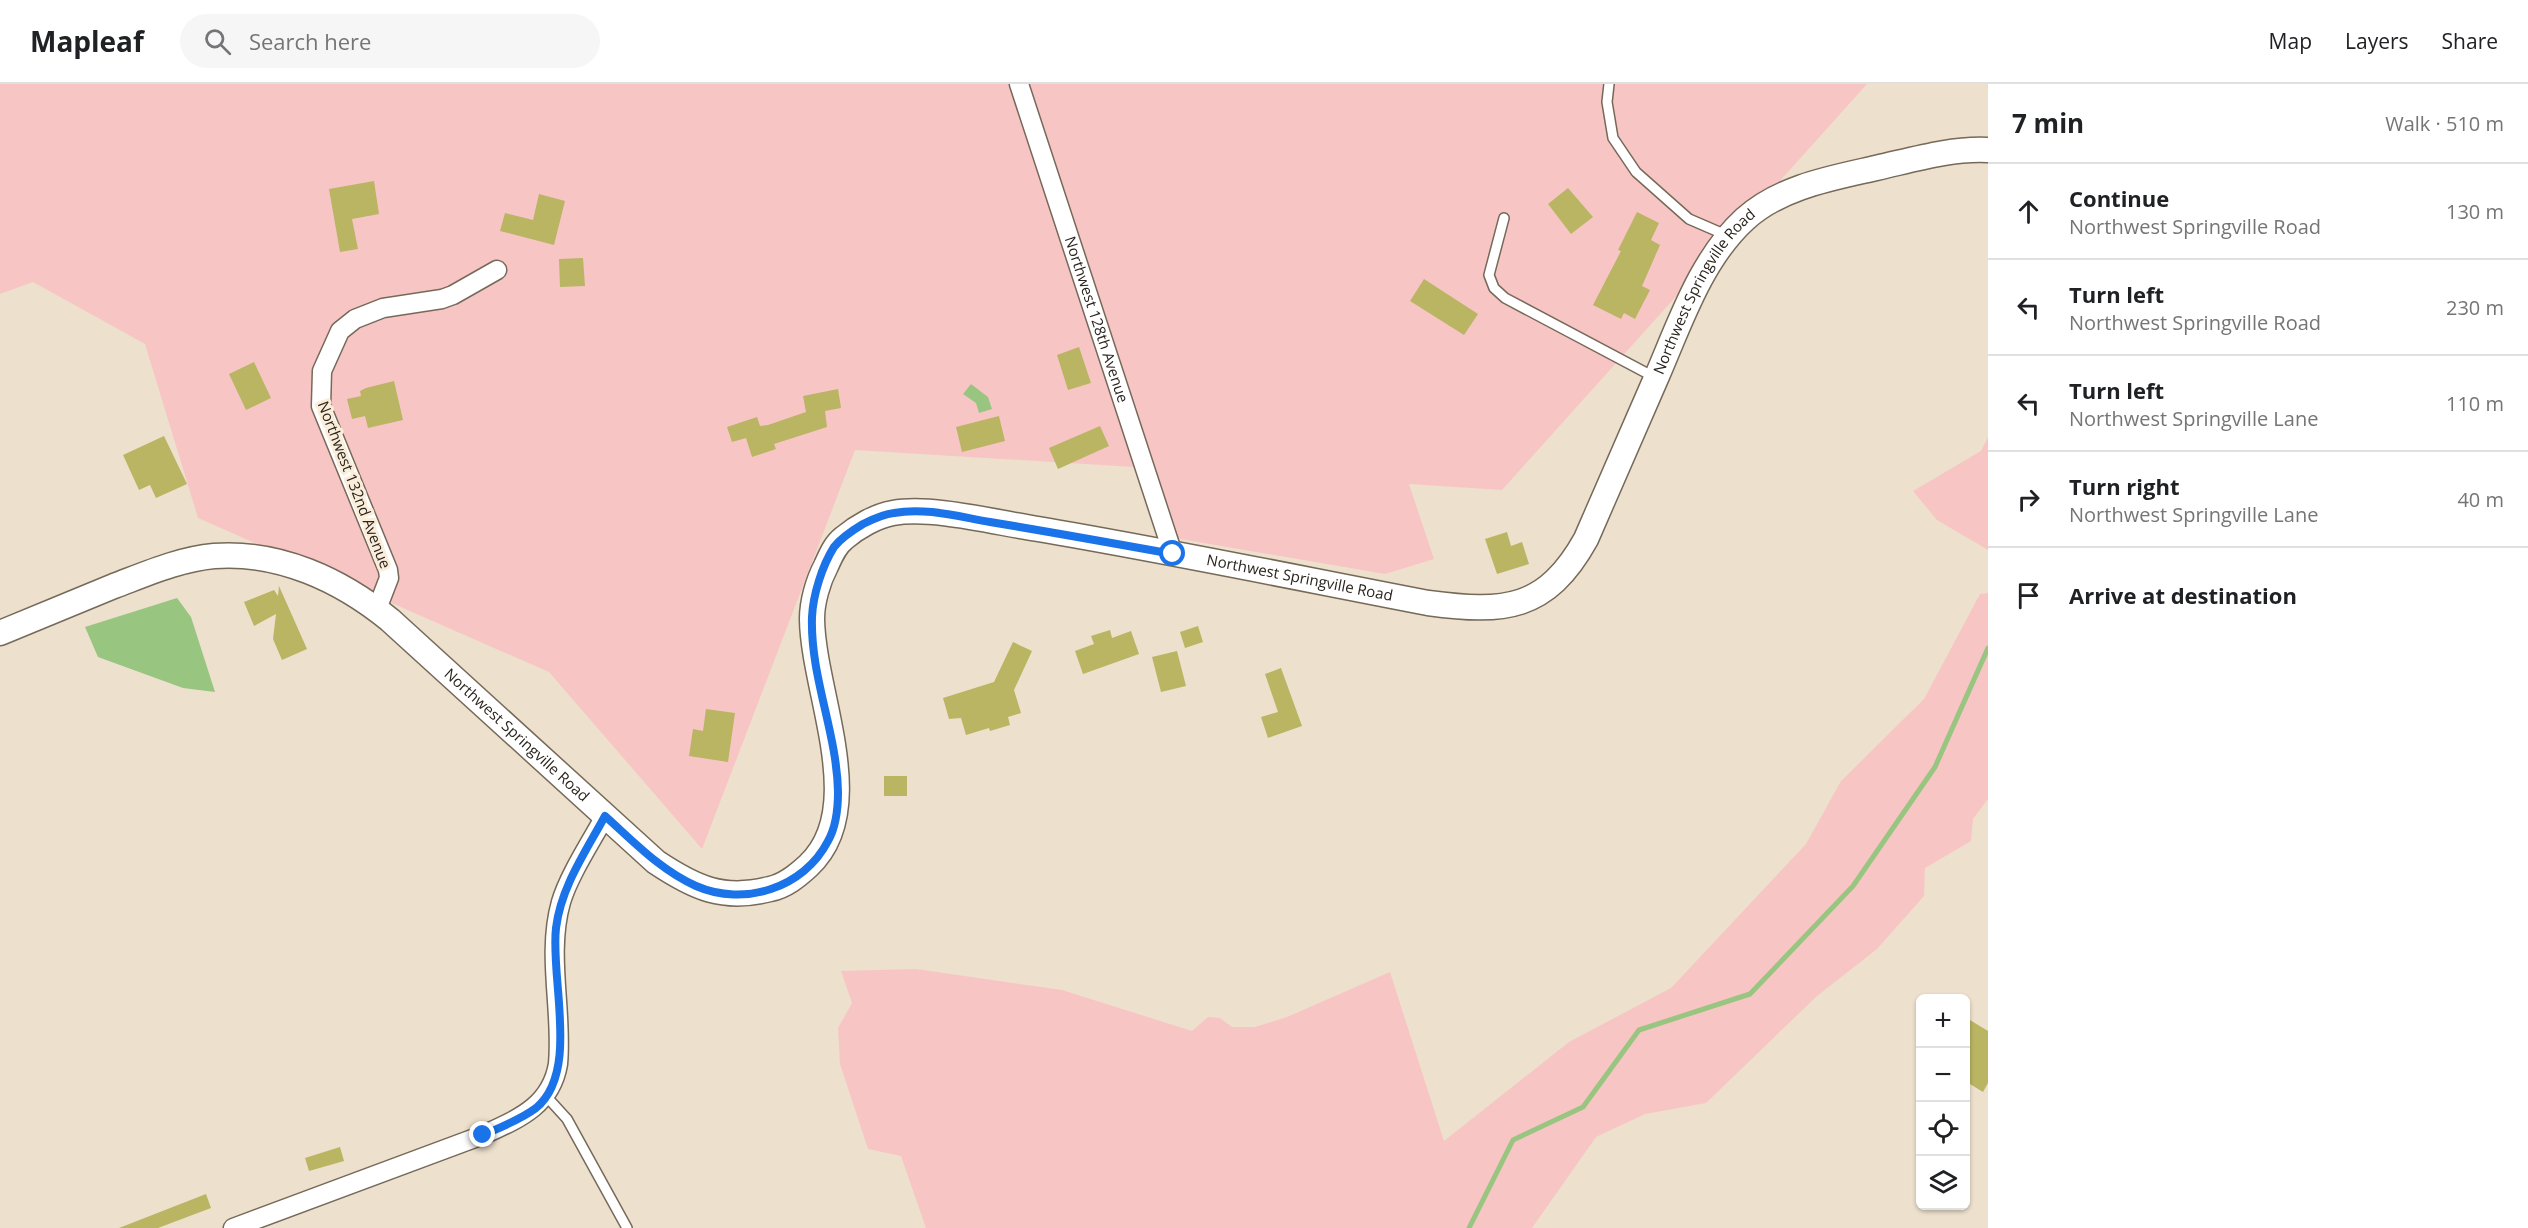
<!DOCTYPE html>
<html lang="en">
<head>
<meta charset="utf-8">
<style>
	body { margin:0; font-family:"Open Sans",sans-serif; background:#f6f6f6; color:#202124 }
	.controls { position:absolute; right:18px; bottom:18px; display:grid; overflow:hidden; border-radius:9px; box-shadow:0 2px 4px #0004 }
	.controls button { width:54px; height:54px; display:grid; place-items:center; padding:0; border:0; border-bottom:2px solid #e0e0e0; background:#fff; color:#202124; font:30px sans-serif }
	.stop { position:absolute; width:18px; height:18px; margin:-14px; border:4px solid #1a73e8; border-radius:50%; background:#fff }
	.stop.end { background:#1a73e8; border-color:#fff; box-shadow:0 2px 6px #0008 }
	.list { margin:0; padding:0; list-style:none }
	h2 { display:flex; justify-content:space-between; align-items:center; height:78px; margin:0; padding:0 24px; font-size:26px }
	h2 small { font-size:20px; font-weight:400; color:#757577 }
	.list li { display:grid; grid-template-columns:39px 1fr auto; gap:18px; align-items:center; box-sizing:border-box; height:96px; padding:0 24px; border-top:2px solid #e0e0e0 }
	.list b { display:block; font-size:22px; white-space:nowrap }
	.list p { margin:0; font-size:20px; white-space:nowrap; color:#757577 }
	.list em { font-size:20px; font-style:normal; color:#757577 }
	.icon { flex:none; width:33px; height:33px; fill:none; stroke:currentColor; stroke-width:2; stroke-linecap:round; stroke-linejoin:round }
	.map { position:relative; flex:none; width:1988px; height:1144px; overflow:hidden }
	header { display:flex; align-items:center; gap:36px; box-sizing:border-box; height:84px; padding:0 30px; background:#fff; border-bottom:2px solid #e0e0e0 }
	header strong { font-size:28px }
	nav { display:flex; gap:33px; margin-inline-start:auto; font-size:21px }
	.search { width:420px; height:54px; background:#f6f6f6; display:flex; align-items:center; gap:15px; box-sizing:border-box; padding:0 21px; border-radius:33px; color:#757577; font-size:22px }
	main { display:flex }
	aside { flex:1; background:#fff }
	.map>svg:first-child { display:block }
	.green { fill:#f8c5c5 }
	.water { fill:#98c580 }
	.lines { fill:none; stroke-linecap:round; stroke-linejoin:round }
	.stream { stroke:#98c580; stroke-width:5 }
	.building { fill:#b9b562 }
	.service-casing { stroke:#756959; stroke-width:12 }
	.minor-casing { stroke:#756959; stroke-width:21 }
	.tertiary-casing { stroke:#756959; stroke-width:27 }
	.service { stroke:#fff; stroke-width:9 }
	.minor { stroke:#fff; stroke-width:18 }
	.tertiary { stroke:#fff; stroke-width:24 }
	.route { stroke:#1a73e8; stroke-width:8 }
	.labels { text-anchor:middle; stroke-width:6; stroke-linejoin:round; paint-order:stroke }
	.street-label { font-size:15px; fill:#29241d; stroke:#faedda }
</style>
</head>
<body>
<header>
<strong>Mapleaf</strong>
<div class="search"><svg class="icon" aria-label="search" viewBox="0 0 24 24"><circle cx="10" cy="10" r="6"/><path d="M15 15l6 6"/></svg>Search here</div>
<nav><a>Map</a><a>Layers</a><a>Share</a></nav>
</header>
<main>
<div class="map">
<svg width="1988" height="1144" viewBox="0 0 1988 1144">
	<rect width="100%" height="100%" fill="#ede0cd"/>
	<!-- green -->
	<path class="green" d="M 0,0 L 1867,0 L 1502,406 L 1409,400 L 1434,475 L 1385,490 L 1175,454 L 1151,384 L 855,366 L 702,765 L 549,588 L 198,434 L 145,260 L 33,198 L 0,210 Z
		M 1988,353 L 1988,466 L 1937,436 L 1913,407 L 1981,367 Z
		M 1988,509 L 1988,715 L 1973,735 L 1971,757 L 1925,784 L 1924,812 L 1877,865 L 1817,912 L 1706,1019 L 1645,1030 L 1596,1053 L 1532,1144 L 926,1144 L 901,1072 L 868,1065 L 840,980 L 838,944 L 852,919 L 841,887 L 916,885 L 1062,906 L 1192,947 L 1208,933 L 1220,934 L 1232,943 L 1255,943 L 1287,933 L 1390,888 L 1444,1057 L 1569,958 L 1671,904 L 1806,760 L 1841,697 L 1924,615 L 1980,510 Z"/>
	<!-- water -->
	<path class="water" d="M 971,300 L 988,313 L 992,325 L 979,329 L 976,319 L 963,310 Z
		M 177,514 L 191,533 L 215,608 L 183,604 L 98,573 L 85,543 Z"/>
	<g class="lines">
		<!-- stream -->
		<path class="stream" d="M 1469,1144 L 1513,1056 L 1583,1023 L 1639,946 L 1750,910 L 1853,802 L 1935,683 L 1988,564"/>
	</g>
	<!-- building -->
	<path class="building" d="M 374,97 L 379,130 L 352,135 L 358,165 L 340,168 L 329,105 Z
		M 1568,104 L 1593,133 L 1571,150 L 1548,120 Z
		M 539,110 L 565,117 L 554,161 L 500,147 L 505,129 L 533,136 Z
		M 1637,128 L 1659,139 L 1651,156 L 1660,161 L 1642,202 L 1650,206 L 1635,235 L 1624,229 L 1621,235 L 1593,221 L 1621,167 L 1618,166 Z
		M 583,174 L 585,202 L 560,203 L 559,175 Z
		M 1424,195 L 1478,230 L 1464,251 L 1410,217 Z
		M 1079,263 L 1091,299 L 1068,306 L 1057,271 Z
		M 254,278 L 271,314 L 246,326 L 229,290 Z
		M 394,297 L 403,336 L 368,344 L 365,332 L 352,335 L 347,315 L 361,312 L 360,307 L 366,304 Z
		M 838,305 L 841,324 L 825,327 L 827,343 L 774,360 L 776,365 L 752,373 L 746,354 L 732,358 L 727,343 L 757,333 L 760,342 L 768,341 L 806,328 L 803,312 Z
		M 999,332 L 1005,357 L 962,368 L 956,343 Z
		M 1100,342 L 1109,362 L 1058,385 L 1049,364 Z
		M 164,352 L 187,400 L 156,414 L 150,401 L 139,406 L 123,371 Z
		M 1507,448 L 1511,462 L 1522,458 L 1529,480 L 1497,490 L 1485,455 Z
		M 279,502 L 307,565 L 282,576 L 273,555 L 276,530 L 254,542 L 244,518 L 274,506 L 278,512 Z
		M 1198,542 L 1203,558 L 1185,564 L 1180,548 Z
		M 1110,546 L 1112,554 L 1131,547 L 1139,570 L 1083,590 L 1075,567 L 1094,560 L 1091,552 Z
		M 1013,558 L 1032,567 L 1014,606 L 1021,629 L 1008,633 L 1010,641 L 990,647 L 989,644 L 966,651 L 961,634 L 949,635 L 943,614 L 994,598 Z
		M 1177,567 L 1186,602 L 1161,608 L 1152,573 Z
		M 1281,584 L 1302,642 L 1268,654 L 1261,633 L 1278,628 L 1265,590 Z
		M 706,625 L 735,629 L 728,678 L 689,672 L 693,645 L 703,647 Z
		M 884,692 L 907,692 L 907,712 L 884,712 Z
		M 1965,933 L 1988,947 L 1988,999 L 1983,1008 L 1965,997 Z
		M 340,1063 L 344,1077 L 309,1087 L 305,1074 Z
		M 206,1110 L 211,1124 L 158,1144 L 119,1144 Z"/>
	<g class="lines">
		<!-- service casing -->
		<g class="service-casing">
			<path id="service" d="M 1609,0 L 1607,18 L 1613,54 L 1636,88 L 1689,135 L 1726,151
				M 1504,134 L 1489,191 L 1494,204 L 1505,214 L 1656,294
				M 546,1012 L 567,1035 L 627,1144"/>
		</g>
		<!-- minor casing -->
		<g class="minor-casing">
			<g id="minor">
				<path id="s1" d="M 1019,0 L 1173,470"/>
				<path d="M 377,525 L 389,494 L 388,486 L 321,322 L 322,287 L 340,247 L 355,235 L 383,224 L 442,215 L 453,211 L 497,186"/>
				<path d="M 233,1144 L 483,1051 C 518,1035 551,1022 558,980 C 563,927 546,871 561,818 C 569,791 591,758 605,732"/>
			</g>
		</g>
		<!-- tertiary casing -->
		<g class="tertiary-casing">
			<g id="tertiary">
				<path id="s2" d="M 0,549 C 38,533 76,518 114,502 C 146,490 180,475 214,472 C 279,467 341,496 390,536 L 656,778 C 695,804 723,817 770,805 C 785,802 797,792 808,782 C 870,725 813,609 812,535 C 812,518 818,497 826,482 C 831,471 835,461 844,454 C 857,443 876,432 893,429 C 933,422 997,439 1038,445 C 1168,467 1298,494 1428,519 C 1504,529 1546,527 1586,455 C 1609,401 1633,347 1657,292 C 1680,239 1701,175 1745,135 C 1780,103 1832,94 1876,84 C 1912,76 1951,64 1988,66"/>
			</g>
		</g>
		<!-- service -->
		<use href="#service" class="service"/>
		<!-- minor -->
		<use href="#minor" class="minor"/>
		<!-- tertiary -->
		<use href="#tertiary" class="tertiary"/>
	</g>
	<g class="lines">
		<!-- route -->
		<path class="route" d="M 483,1051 C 501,1043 520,1036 536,1024 C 580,988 550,894 556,844 C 561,803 586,767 605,732 C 633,757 660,786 696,802 C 744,823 804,804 828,757 C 836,743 838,723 838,708 C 837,649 810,592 812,533 C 813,511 822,482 834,463 C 841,454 853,446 863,440 C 871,436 884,430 894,429 C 925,423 960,433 990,438 C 1051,448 1112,459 1173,470"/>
	</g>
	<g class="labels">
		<!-- street labels -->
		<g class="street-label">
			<text dy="5" stroke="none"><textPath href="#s2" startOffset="2352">Northwest Springville Road</textPath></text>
			<text dy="5" stroke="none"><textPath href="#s1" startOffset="248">Northwest 128th Avenue</textPath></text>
			<text transform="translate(354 401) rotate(69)" y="5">Northwest 132nd Avenue</text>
			<text dy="5" stroke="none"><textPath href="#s2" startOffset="1760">Northwest Springville Road</textPath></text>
			<text dy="5" stroke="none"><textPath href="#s2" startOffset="591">Northwest Springville Road</textPath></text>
		</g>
	</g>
</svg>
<div class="controls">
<button>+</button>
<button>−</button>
<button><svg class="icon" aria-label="locate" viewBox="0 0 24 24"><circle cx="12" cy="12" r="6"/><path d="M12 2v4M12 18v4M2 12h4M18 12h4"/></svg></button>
<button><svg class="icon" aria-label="layers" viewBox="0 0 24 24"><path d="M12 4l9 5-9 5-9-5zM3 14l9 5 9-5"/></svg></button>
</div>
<div class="stop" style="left:1173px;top:470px"></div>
<div class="stop end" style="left:483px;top:1051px"></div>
</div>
<aside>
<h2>7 min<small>Walk · 510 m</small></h2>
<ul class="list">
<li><svg class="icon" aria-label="ahead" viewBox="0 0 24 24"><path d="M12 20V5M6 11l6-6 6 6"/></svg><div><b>Continue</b><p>Northwest Springville Road</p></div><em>130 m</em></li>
<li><svg class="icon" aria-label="left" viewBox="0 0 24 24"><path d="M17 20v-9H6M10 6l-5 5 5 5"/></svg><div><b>Turn left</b><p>Northwest Springville Road</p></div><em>230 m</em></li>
<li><svg class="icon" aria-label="left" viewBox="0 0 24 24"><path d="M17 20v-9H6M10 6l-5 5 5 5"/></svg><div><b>Turn left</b><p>Northwest Springville Lane</p></div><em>110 m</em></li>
<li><svg class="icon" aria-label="right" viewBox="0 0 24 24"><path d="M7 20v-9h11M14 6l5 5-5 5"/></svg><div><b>Turn right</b><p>Northwest Springville Lane</p></div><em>40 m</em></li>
<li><svg class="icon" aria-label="arrive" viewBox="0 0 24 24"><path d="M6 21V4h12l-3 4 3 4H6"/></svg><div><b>Arrive at destination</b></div></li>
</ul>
</aside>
</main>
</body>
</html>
